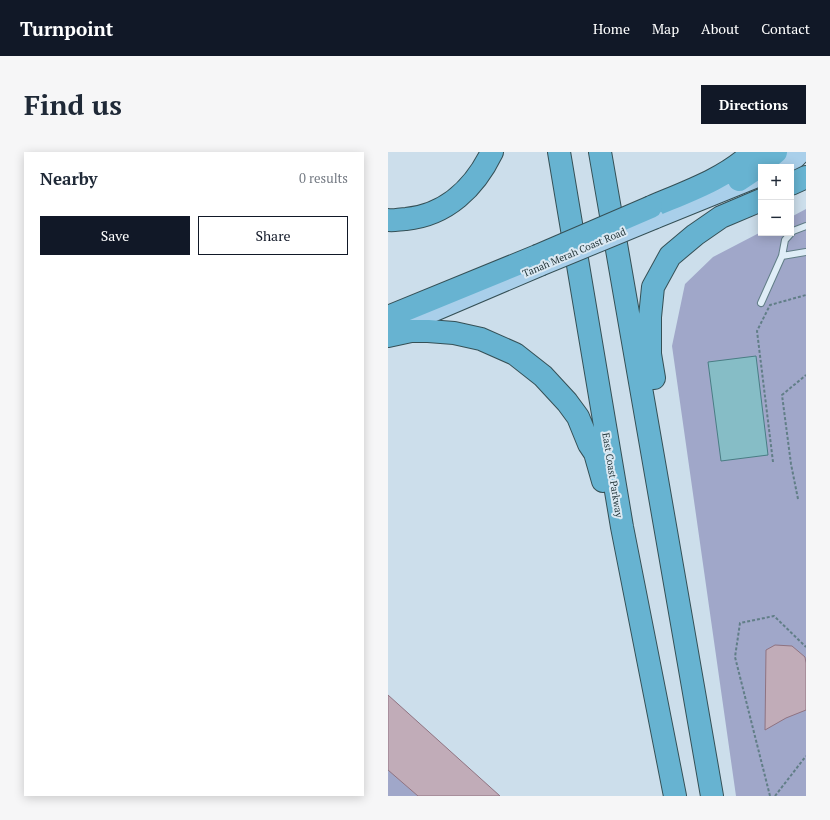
<!DOCTYPE html>
<html lang="en">
<head>
<meta charset="utf-8">
<style>
	body { margin:0; font-family:"PT Serif",serif; background:#f6f6f7; color:#1f2937 }
	.controls { position:absolute; right:12px; top:12px; display:grid; overflow:hidden; border-radius:0px; box-shadow:0 2px 10px #0003 }
	.controls button { width:36px; height:36px; display:grid; place-items:center; padding:0; border:0; border-bottom:1px solid #e0e1e3; background:#fff; color:#1f2937; font:20px sans-serif }
	.list { margin:0; padding:0; list-style:none }
	h2 { display:flex; justify-content:space-between; align-items:center; height:52px; margin:0; padding:0 16px; font-size:17px }
	h2 small { font-size:13px; font-weight:400; color:#747a83 }
	.actions { display:flex; gap:8px; padding:12px 16px }
	.actions a { flex:1; padding:9px 0; border:1px solid #111827; border-radius:0px; text-align:center; font-size:14px; color:#111827 }
	.actions .main { background:#111827; color:#fff }
	.map { position:relative; flex:none; width:418px; height:644px; overflow:hidden; border-radius:0px }
	header { display:flex; align-items:center; gap:24px; box-sizing:border-box; height:56px; padding:0 20px; background:#111827; color:#fff }
	header strong { font-size:19px }
	nav { display:flex; gap:22px; margin-inline-start:auto; font-size:14px }
	.intro { display:flex; align-items:center; justify-content:space-between; box-sizing:border-box; height:96px; padding:0 24px }
	h1 { margin:0; font-size:28px }
	.button { padding:10px 18px; border-radius:0px; background:#111827; color:#fff; font-size:14px; font-weight:700 }
	main { display:flex; gap:24px; padding:0 24px }
	aside { flex:1; background:#fff; border-radius:0px; box-shadow:0 2px 10px #0003 }
	.map>svg:first-child { display:block }
	.green { fill:#a0a7c9 }
	.water { fill:#c1acb8; stroke:#8f7381 }
	.building { fill:#86bdc6; stroke:#497d84 }
	.lines { fill:none; stroke-linecap:round; stroke-linejoin:round }
	.lane-casing { stroke:#617e87; stroke-width:8 }
	.primary-casing { stroke:#355056; stroke-width:21 }
	.highway-casing { stroke:#355056; stroke-width:24 }
	.path { stroke:#617e87; stroke-width:2; stroke-dasharray:3 2; stroke-linecap:butt }
	.lane { stroke:#dfedf7; stroke-width:6 }
	.primary { stroke:#a9cfea; stroke-width:19 }
	.highway { stroke:#67b3d1; stroke-width:22 }
	.primary-bridge-casing { stroke:#355056; stroke-width:21; stroke-linecap:butt }
	.highway-bridge-casing { stroke:#355056; stroke-width:24; stroke-linecap:butt }
	.primary-bridge { stroke:#a9cfea; stroke-width:19 }
	.highway-bridge { stroke:#67b3d1; stroke-width:22 }
	.labels { text-anchor:middle; stroke-width:4; stroke-linejoin:round; paint-order:stroke }
	.street-label { font-size:10px; fill:#233539; stroke:#dbe9f3 }
</style>
</head>
<body>
<header>
<strong>Turnpoint</strong>
<nav><a>Home</a><a>Map</a><a>About</a><a>Contact</a></nav>
</header>
<div class="intro"><h1>Find us</h1><a class="button">Directions</a></div>
<main>
<aside>
<h2>Nearby<small>0 results</small></h2>
<ul class="list">
</ul>
<div class="actions"><a class="main">Save</a><a>Share</a></div>
</aside>
<div class="map">
<svg width="418" height="644" viewBox="0 0 418 644">
	<rect width="100%" height="100%" fill="#ccdeeb"/>
	<!-- green -->
	<path class="green" d="M 418,57 L 418,644 L 348,644 L 284,194 L 297,132 L 325,105 L 373,80 L 373,81 L 403,81 L 403,65 Z
		M 0,617 L 30,644 L 0,644 Z"/>
	<!-- water -->
	<path class="water" d="M 387,493 L 404,494 L 417,505 L 418,511 L 418,558 L 398,566 L 377,578 L 378,498 Z
		M 0,543 L 112,644 L 30,644 L 0,618 Z"/>
	<!-- building -->
	<path class="building" d="M 368,204 L 380,303 L 333,309 L 320,210 Z"/>
	<g class="lines">
		<!-- lane casing -->
		<g class="lane-casing">
			<path id="lane" d="M 394,104 L 418,100
				M 373,151 L 394,104 L 397,88 L 405,79 L 418,74"/>
		</g>
		<!-- primary casing -->
		<g class="primary-casing">
			<path id="primary" d="M 390,15 L 408,6 L 414,0
				M 267,67 L 368,26
				M 3,178 L 153,114"/>
		</g>
		<!-- highway casing -->
		<g class="highway-casing">
			<path id="highway" d="M 171,0 L 234,375 L 287,644
				M 212,0 L 324,644
				M 351,28 L 369,16 L 388,0
				M 403,32 L 418,25
				M 263,55 C 298,40 337,27 365,0
				M 0,68 C 6,69 12,67 18,67 C 59,63 87,35 104,0
				M 0,165 L 149,104
				M 0,184 L 23,179 L 40,179 L 66,181 L 93,187 L 127,202 L 155,224 L 179,250 L 190,265 L 201,292 L 207,301 L 215,329
				M 266,226 L 262,202 L 262,165 L 265,135 L 282,104 L 307,83 L 333,65 L 373,48"/>
		</g>
		<!-- path -->
		<path class="path" d="M 385,310 L 369,179 L 382,153 L 418,143
			M 410,347 L 403,312 L 394,243 L 418,223
			M 382,644 L 347,505 L 352,471 L 386,464 L 418,495
			M 387,644 L 418,604"/>
		<!-- lane -->
		<use href="#lane" class="lane"/>
		<!-- primary -->
		<use href="#primary" class="primary"/>
		<!-- highway -->
		<use href="#highway" class="highway"/>
		<!-- primary-bridge casing -->
		<g class="primary-bridge-casing">
			<path id="primary-bridge" d="M 153,114 L 267,67"/>
		</g>
		<!-- highway-bridge casing -->
		<g class="highway-bridge-casing">
			<path id="highway-bridge" d="M 149,104 L 263,55"/>
		</g>
		<!-- primary-bridge -->
		<use href="#primary-bridge" class="primary-bridge"/>
		<!-- highway-bridge -->
		<use href="#highway-bridge" class="highway-bridge"/>
	</g>
	<g class="labels">
		<!-- street labels -->
		<g class="street-label">
			<text transform="translate(186 100) rotate(-23)" y="4">Tanah Merah Coast Road</text>
			<text transform="translate(225 323) rotate(81)" y="4">East Coast Parkway</text>
		</g>
	</g>
</svg>
<div class="controls">
<button>+</button>
<button>−</button>
</div>
</div>
</main>
</body>
</html>
